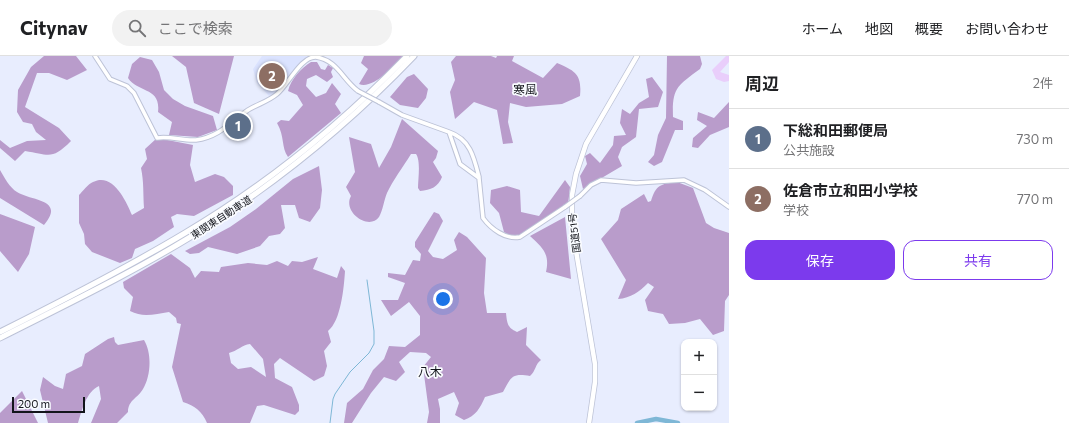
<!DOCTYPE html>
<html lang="ja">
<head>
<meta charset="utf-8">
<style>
	body { margin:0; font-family:Commissioner,"Noto Sans JP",sans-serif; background:#f2f2f2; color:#202124 }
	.controls { position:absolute; right:12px; bottom:12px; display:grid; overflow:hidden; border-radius:8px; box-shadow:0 1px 3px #0004 }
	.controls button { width:36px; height:36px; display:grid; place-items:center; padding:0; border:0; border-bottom:1px solid #e0e0e0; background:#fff; color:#202124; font:20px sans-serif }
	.scale { position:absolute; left:12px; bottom:10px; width:73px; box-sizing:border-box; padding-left:4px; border:2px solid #12141b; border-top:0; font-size:11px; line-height:14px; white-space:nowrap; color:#12141b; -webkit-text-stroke:3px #f9fbff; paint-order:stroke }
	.you { position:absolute; left:443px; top:243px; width:14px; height:14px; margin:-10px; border:3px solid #fff; border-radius:50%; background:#1a73e8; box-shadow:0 0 0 6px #1a73e833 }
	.badge { display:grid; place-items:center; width:26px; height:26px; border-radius:50%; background:#7c3aed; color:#fff; font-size:13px; font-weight:700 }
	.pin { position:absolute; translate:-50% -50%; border:2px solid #fff; box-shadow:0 1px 4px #0006 }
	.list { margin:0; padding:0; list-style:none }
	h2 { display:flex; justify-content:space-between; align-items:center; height:52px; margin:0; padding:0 16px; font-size:17px }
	h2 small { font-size:13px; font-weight:400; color:#757577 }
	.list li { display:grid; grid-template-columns:26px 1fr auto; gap:12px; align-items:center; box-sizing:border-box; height:60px; padding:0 16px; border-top:1px solid #e0e0e0 }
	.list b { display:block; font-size:15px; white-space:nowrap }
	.list p { margin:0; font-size:13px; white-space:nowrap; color:#757577 }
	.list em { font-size:13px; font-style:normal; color:#757577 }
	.actions { display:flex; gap:8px; padding:12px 16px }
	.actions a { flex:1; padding:9px 0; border:1px solid #7c3aed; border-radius:12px; text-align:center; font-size:14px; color:#7c3aed }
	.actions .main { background:#7c3aed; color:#fff }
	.icon { flex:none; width:22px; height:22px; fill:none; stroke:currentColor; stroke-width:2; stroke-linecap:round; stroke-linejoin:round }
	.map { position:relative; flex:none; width:729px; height:367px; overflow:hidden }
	header { display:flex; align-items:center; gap:24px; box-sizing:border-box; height:56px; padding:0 20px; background:#fff; border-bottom:1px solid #e0e0e0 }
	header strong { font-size:19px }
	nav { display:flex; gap:22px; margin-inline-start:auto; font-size:14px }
	.search { width:280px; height:36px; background:#f2f2f2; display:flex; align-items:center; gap:10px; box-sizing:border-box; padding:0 14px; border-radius:22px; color:#757577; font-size:15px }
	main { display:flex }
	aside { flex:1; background:#fff }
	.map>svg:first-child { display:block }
	.built { fill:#dbe3ff }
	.green { fill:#e9cefb }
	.forest { fill:#b99ccb; fill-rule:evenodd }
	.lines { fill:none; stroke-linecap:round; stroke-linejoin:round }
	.stream { stroke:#7eb7d6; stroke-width:1 }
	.river { stroke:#7eb7d6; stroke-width:4.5 }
	.tertiary-casing { stroke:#bdc3d7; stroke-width:5.5 }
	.trunk-casing { stroke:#bdc3d7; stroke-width:6 }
	.motorway-casing { stroke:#bdc3d7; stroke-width:7 }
	.tertiary { stroke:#fff; stroke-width:3.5 }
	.trunk { stroke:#fff; stroke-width:4.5 }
	.motorway { stroke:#fff; stroke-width:5 }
	.tertiary-bridge-casing { stroke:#bdc3d7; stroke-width:5.5; stroke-linecap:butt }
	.tertiary-bridge { stroke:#fff; stroke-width:3.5 }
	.labels { text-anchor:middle; stroke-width:3.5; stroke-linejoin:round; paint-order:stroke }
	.street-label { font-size:10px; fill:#12141b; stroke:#f9fbff }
	.quarter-label { font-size:12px; fill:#12141b; stroke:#f9fbff }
</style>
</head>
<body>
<header>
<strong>Citynav</strong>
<div class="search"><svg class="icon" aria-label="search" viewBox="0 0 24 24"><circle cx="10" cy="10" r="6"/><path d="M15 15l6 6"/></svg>ここで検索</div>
<nav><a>ホーム</a><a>地図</a><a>概要</a><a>お問い合わせ</a></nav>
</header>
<main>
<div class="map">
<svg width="729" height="367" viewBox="0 0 729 367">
	<rect width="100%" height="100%" fill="#e8edfe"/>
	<!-- built -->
	<path class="built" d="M 262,0 L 311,0 L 305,2 L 278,35 L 269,40 L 257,27 L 253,13 Z"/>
	<!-- green -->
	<path class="green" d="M 726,0 L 729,0 L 729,6 L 720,16 L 729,19 L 729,25 L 724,26 L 716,23 L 712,14 Z"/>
	<!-- forest -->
	<path class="forest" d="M 44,0 L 76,0 L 87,14 L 67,24 L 49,17 L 37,17 L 25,51 L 59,72 L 71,85 C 52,104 50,99 25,95 L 15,105 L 0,92 L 0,84 L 10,92 L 27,85 L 46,84 L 36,76 L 32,68 L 23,66 L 17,56 L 18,34 L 31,11 Z
		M 172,0 L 234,0 L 219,58 L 194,47 L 186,11 Z
		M 364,0 L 403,0 C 395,10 372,34 359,28 L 368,13 L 361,7 Z
		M 456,0 L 491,0 L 496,2 L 497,0 L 514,0 L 512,5 L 543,22 L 557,7 C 576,15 582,19 580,40 L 562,48 L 526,51 L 510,47 L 508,66 L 513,87 L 503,88 L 497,54 L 474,46 L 455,63 L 450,36 L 455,24 L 451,6 Z
		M 667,0 L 700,0 L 702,8 L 700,13 C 677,30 672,32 673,61 L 683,65 L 683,74 L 675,74 L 662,106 L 654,110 L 648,106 L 654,99 L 658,79 L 666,62 Z
		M 140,1 L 152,4 L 159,16 L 164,34 L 173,43 L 185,50 L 213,60 L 217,74 L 198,81 L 169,79 L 172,66 L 158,56 C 161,31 138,37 128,22 L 132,8 Z
		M 311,6 L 317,6 L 321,13 L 325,14 L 328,9 L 333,12 L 331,16 L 333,21 L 327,26 L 316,19 L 307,23 L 306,30 L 316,41 L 326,37 L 332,27 L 341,38 L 335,48 L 341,57 L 288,101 C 281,91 285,81 277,67 L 281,64 L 289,65 L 303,49 L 297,39 L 288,35 C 291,23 301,12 311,6 Z
		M 414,18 L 428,33 L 426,42 L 418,52 L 400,49 L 390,41 L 407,21 Z
		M 652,21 L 663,36 L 658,51 L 639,53 L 636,81 L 622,91 L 618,101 L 622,110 L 583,133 L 580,120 L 587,108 L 585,100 L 590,97 L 600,107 L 613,89 L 614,80 L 626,79 L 620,67 L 622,53 L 630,58 L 639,47 L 649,41 L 646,23 Z
		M 729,46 L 729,71 L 710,79 L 698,92 L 692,91 L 693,82 L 707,70 L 697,64 L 698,56 L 714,62 Z
		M 402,63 L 438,95 L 436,102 L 433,106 L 442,121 C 438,131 431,134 420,135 L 418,132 C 418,123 421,105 416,98 L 411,98 C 403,111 393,124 387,137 C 384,144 383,154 379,161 C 369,175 342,156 351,140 L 346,131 L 355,116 L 349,81 L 371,88 L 379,112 L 391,91 Z
		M 157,82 L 193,89 L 190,109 L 195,126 L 215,118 L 224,121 L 233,130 L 233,139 L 194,160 L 177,158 L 171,161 L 174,171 L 153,185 L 135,193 L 132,202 L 120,207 L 92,196 L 85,188 L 84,178 L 79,167 L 79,139 C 83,135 88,128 93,126 C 113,116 126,145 132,159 L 144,152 C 143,138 144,126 141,112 L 147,103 L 145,93 Z
		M 319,110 L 322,134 L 320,152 L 310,166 L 299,162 L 295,149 L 281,149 L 285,172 L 280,178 L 269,180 L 260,190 L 237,198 L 208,191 L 199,197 L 190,198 L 185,195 L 230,171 L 256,153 L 293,123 Z
		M 0,114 C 4,121 10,132 17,136 C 31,145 66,143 44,169 L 0,142 Z
		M 565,124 L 570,131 L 568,149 L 516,183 L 504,176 L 499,157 L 490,147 L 491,134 L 507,130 L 520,134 L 521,156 L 539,160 Z
		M 677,126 L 693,132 L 706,167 L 714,172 L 729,177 L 729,239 L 725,245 L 724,275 L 713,279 L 700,263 L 685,267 L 669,268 L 663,258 L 648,255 L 645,244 L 654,231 L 648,227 C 639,236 631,242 618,243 L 626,224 L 601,183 L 618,164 L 621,153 L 644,138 L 648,146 L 651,145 C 656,129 660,128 677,126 Z
		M 434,156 L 439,158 L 443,165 L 428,195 L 433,201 L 443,203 L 457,194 L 454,184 L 459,176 L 467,181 L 486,202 L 484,237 L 487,257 L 506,257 C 507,266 507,272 517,276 L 527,271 L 526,289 L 541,304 C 535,308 536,315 530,320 C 512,317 511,321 503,336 L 485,341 C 480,352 476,360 464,364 L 455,359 L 459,347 L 454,336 L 438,343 L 440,353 L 440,367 L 427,367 L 429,356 L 423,311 L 431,301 L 426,297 L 410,296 L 399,306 L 405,316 L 396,325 L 384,321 L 371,337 L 352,367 L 344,367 L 347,347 L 363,333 L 373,314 L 384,303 L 389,290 L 405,291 L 420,279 L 420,260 L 409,246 L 391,260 L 381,244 L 398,244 L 405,227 L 388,221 L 388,217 L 405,219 L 413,204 L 420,205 L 421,198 L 415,191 L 415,186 Z
		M 0,158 L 35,171 L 29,198 L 18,216 L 0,195 Z
		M 565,161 L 571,223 L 546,216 C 550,198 543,192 530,180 Z
		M 171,198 L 190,212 L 195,222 L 201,215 L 219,216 L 221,211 L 248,207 L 267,209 L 277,205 L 288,210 L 292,205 L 302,206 L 318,201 L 313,213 L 337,222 L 341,210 L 345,215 C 344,231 341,265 328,275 L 331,286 L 324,295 L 327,310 L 324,320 L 314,325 L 280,302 L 274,308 L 275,322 L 292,331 L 299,349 L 299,355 L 295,359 L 264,349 L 257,350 L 250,367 L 207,367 C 202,355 195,350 183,346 L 172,311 L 181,268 L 177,267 L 176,262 L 169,256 C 155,258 143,262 130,255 L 133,241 L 124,232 L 123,226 ZM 250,288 L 263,303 L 266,321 L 251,311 L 238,313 L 231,307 L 229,297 C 237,295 242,289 250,288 Z
		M 114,281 L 115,286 L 118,289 L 144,284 C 152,297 151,320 143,333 C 138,342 128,344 128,356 L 117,367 L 91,367 L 101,343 L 99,330 C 86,336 82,354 78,367 L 48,367 L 40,334 L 43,321 L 55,330 L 63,333 L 66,318 L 82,310 L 85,298 L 108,283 Z
		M 22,335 L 38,367 L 0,367 L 0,357 Z"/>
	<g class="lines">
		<!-- stream -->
		<path class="stream" d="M 330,367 L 333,343 L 335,338 L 350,316 L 369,297 L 374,288 L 374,275 L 367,224"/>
		<!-- river -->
		<path class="river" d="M 637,367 L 656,363 L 678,367"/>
		<!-- tertiary casing -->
		<g class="tertiary-casing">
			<path id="tertiary" d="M 95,0 L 110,23 L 127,30 L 134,37 L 157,82 C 171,80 183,85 196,84 C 219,81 231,66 248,54 C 258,48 269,45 277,38 C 288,29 301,0 316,1 C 337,4 343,24 358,35
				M 379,46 L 402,59 L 449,76 L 460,108 L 479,122 L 483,162 C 491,173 506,184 520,181 L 565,151
				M 449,76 C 470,83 474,101 479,121
				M 580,140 L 591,129 L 601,124 L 636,127 L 684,124 L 705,134 L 729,151"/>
		</g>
		<!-- trunk casing -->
		<g class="trunk-casing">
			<path id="trunk" d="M 589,367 L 595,326 L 595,308 L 572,171 L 572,139 L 576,118 L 586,88 L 637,0"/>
		</g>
		<!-- motorway casing -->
		<g class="motorway-casing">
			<path id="motorway" d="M 0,276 C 62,245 125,213 185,177 C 266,129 341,68 407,0
				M 0,282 C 65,249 130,218 192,180 C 273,130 348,69 414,0"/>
		</g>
		<!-- tertiary -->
		<use href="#tertiary" class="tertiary"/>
		<!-- trunk -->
		<use href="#trunk" class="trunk"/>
		<!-- motorway -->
		<use href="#motorway" class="motorway"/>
		<!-- tertiary-bridge casing -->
		<g class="tertiary-bridge-casing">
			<path id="tertiary-bridge" d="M 358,35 L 379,46
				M 565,151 L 580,140"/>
		</g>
		<!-- tertiary-bridge -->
		<use href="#tertiary-bridge" class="tertiary-bridge"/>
	</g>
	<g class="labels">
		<!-- street labels -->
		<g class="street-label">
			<text transform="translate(221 161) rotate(-33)" y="4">東関東自動車道</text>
			<text transform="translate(574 177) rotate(-97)" y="4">国道51号</text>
		</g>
		<!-- quarter labels -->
		<g class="quarter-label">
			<text x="525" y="38">寒風</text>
			<text x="430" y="320">八木</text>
		</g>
	</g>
</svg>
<div class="controls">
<button>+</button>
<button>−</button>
</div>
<div class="scale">200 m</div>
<div class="you"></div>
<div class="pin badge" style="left:238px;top:70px;background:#5c6f8a">1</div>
<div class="pin badge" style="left:272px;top:20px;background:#8d6e63">2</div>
</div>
<aside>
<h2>周辺<small>2件</small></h2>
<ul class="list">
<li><span class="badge" style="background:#5c6f8a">1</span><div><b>下総和田郵便局</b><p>公共施設</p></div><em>730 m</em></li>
<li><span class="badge" style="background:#8d6e63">2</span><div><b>佐倉市立和田小学校</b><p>学校</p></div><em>770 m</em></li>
</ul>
<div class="actions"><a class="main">保存</a><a>共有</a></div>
</aside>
</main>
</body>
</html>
